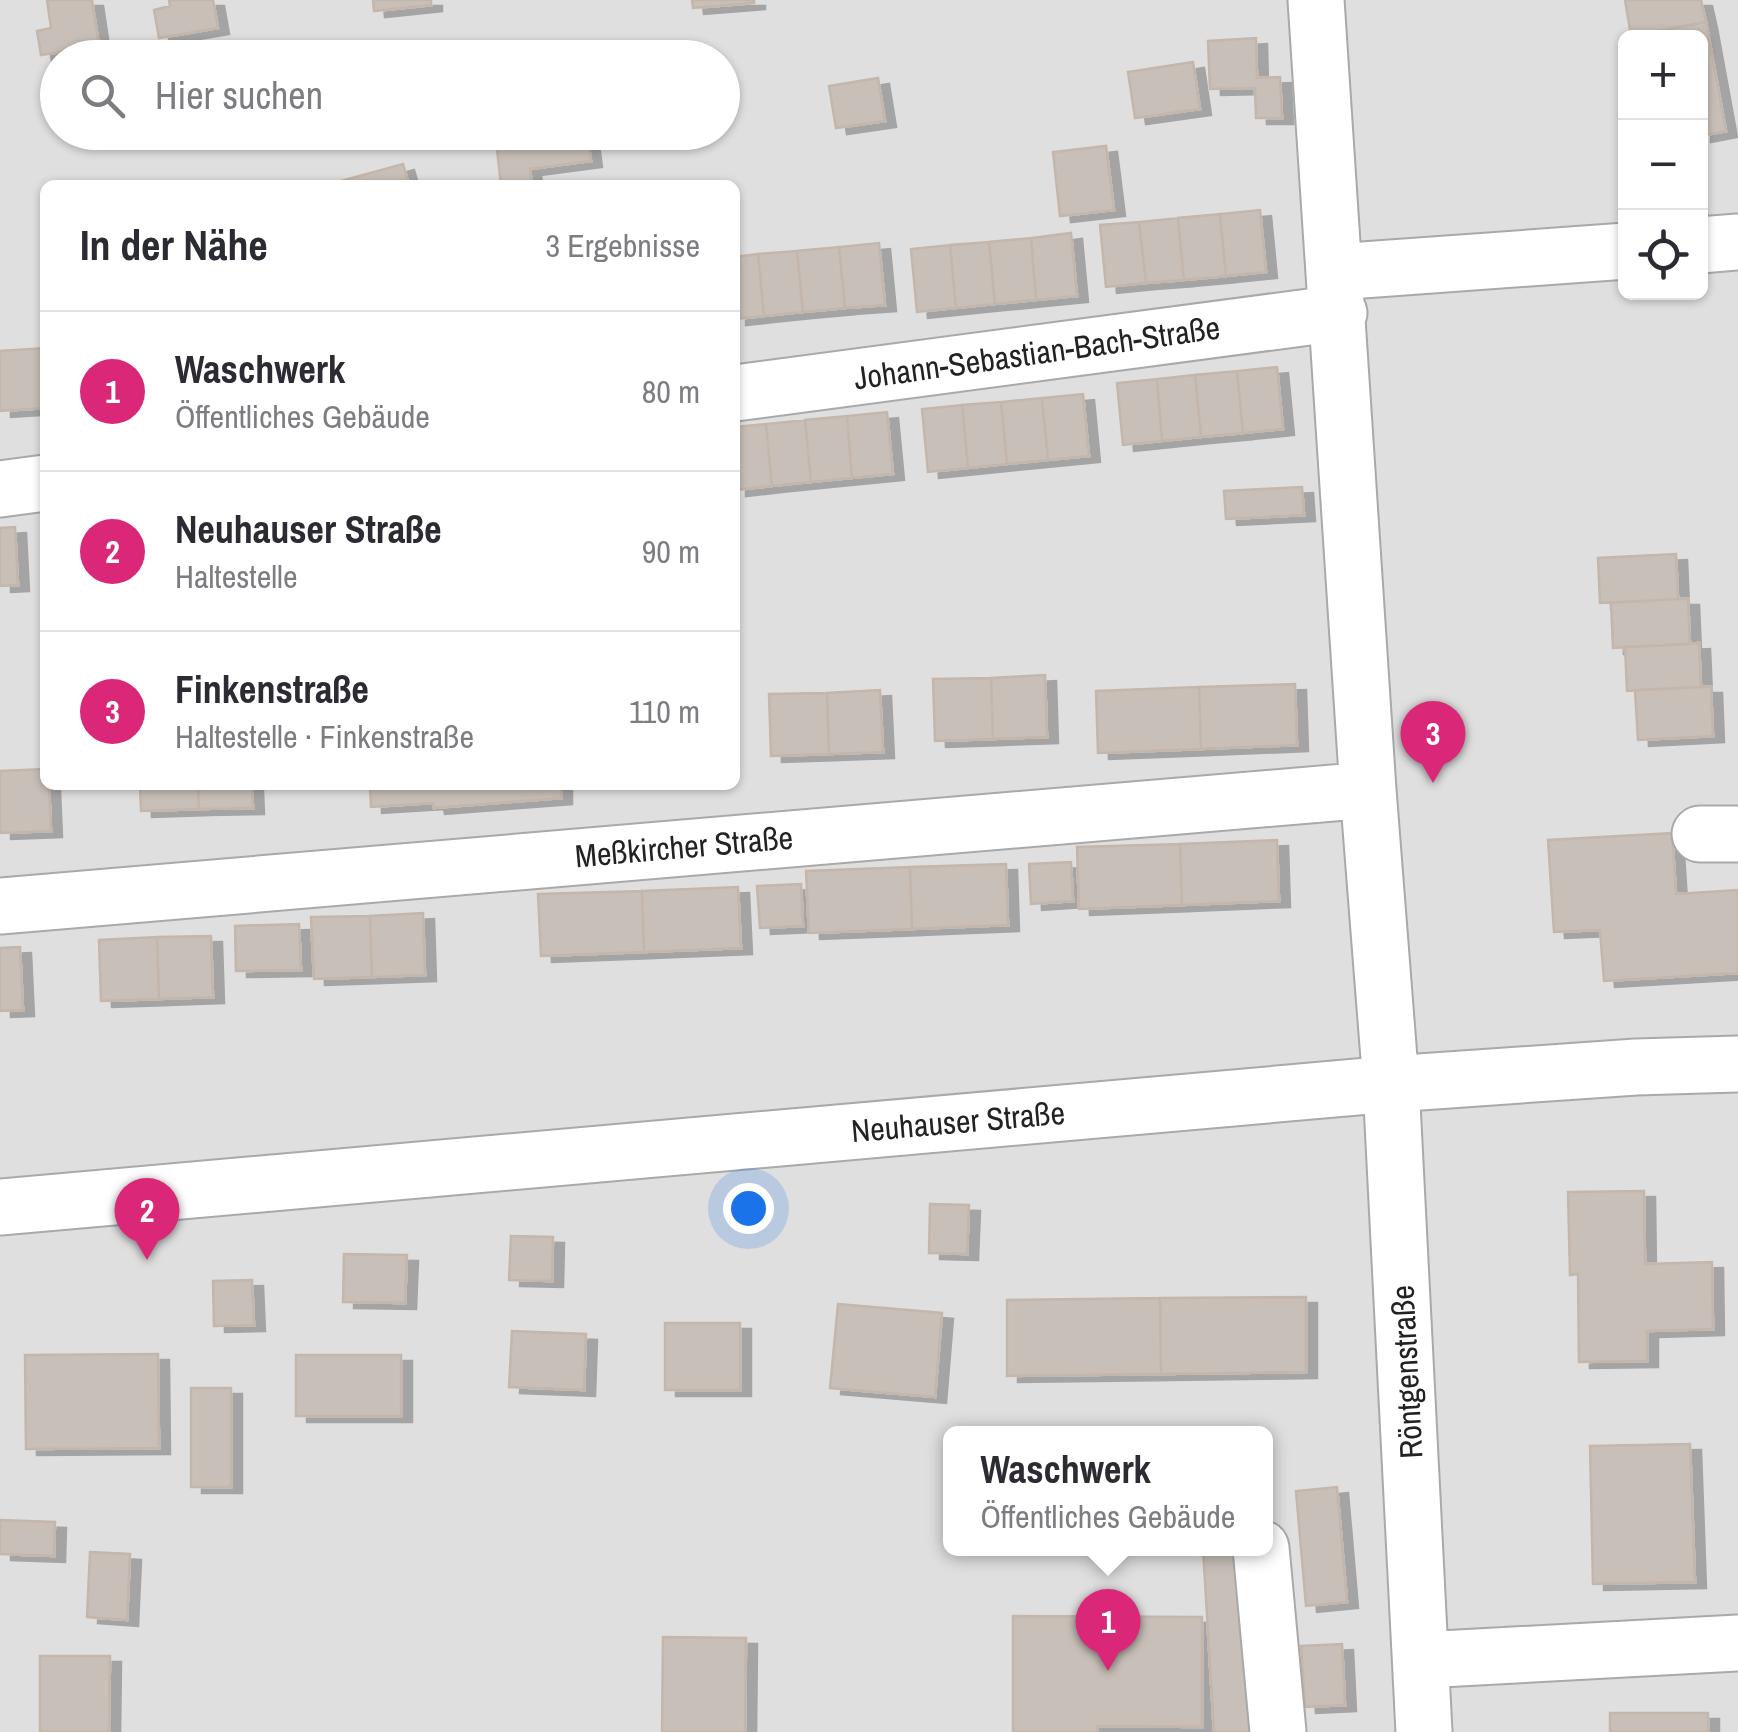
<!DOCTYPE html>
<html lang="de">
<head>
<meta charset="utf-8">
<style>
	body { margin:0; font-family:"Archivo Narrow",sans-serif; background:#f2f2f3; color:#2b2b33 }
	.controls { position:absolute; right:30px; top:30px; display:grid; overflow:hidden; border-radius:15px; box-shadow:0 2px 8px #0004 }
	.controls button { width:90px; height:90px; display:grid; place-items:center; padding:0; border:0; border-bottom:2px solid #e1e1e2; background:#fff; color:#2b2b33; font:50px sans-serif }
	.you { position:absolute; left:748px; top:1208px; width:35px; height:35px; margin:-25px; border:8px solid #fff; border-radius:50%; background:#1a73e8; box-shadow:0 0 0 15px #1a73e833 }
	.badge { display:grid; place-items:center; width:65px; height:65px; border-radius:50%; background:#db2777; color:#fff; font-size:32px; font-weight:700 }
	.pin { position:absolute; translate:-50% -82px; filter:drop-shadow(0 2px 5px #0008) }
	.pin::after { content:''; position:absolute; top:52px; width:35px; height:30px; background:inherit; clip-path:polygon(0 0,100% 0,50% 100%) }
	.popup { position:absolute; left:943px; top:1426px; width:330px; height:130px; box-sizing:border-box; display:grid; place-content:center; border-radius:15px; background:#fff; filter:drop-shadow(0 2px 8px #0005); font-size:32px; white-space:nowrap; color:#7c7c81 }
	.popup b { font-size:38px; color:#2b2b33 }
	.popup::after { content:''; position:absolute; left:50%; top:100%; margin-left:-20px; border:20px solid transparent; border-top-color:#fff }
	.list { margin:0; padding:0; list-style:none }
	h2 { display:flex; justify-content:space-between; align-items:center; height:130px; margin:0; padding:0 40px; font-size:42px }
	h2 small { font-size:32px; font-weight:400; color:#7c7c81 }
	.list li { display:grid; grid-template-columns:65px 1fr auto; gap:30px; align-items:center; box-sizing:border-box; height:160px; padding:0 40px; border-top:2px solid #e1e1e2 }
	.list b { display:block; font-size:38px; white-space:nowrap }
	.list p { margin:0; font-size:32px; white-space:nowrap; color:#7c7c81 }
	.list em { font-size:32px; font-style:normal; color:#7c7c81 }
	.icon { flex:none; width:55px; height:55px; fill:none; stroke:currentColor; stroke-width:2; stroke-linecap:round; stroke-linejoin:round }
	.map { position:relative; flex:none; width:1738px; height:1732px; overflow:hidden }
	.search { position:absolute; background:#fff; box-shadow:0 2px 8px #0004; left:40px; top:40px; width:700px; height:110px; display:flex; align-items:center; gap:25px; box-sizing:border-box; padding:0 35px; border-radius:55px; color:#7c7c81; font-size:38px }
	.panel { position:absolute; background:#fff; box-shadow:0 2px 8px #0004; left:40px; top:180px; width:700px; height:610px; border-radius:15px }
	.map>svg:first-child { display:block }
	.residential { fill:#e0dfdf; fill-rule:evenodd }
	.building { fill:#c7bfb8; stroke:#c4b6ab; stroke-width:2.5; filter:url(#shadow) }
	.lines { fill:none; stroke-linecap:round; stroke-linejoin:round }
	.minor-casing { stroke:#a9a9a9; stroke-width:59 }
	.minor { stroke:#fff; stroke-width:55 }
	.labels { text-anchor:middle; stroke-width:10; stroke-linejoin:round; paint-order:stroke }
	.street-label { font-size:32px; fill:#222; stroke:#fff }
</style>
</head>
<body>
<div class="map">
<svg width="1738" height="1732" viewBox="0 0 1738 1732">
	<defs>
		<filter id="shadow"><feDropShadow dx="11" dy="6" stdDeviation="0" flood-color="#0004"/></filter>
	</defs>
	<rect width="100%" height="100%" fill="#f2efe9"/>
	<!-- residential -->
	<path class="residential" d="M 0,0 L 1738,0 L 1738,1732 L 0,1732 ZM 1626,38 L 1700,38 L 1700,292 L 1626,292 ZM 58,58 L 722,58 L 722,132 L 58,132 ZM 45,185 L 735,185 L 735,785 L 45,785 ZM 950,1434 L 1266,1434 L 1266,1548 L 950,1548 Z"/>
	<!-- building -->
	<path class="building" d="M 47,0 L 92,0 L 99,46 L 41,55 L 37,31 L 51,28 Z
		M 169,0 L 213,0 L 218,28 L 159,38 L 154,10 L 170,6 Z
		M 373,0 L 431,0 L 431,5 L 374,11 Z
		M 692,0 L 754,0 L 754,3 L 693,8 Z
		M 1625,0 L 1701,0 L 1706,22 L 1631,36 Z
		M 1706,22 L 1726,131 L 1700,136 L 1700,38 L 1631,36 Z
		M 1256,38 L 1257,78 L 1280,77 L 1282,118 L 1256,118 L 1255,88 L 1210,89 L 1208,41 Z
		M 1193,62 L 1200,109 L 1135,118 L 1128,72 Z
		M 878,78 L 885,121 L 836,128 L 829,86 Z
		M 566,132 L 587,132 L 591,161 L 530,169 L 532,185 L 501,185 L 496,141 Z
		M 1106,146 L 1114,210 L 1060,216 L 1053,152 Z
		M 403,164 L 409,185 L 338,185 L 337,182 Z
		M 1260,210 L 1266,272 L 1226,276 L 1220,214 Z
		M 1220,214 L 1226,276 L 1184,280 L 1178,218 Z
		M 1178,218 L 1184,280 L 1146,283 L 1139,222 Z
		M 1139,222 L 1146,283 L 1106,287 L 1100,225 Z
		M 1071,233 L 1077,296 L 1036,300 L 1031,238 Z
		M 1031,238 L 1036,300 L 995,304 L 989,242 Z
		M 989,242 L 995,304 L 956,308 L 950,245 Z
		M 879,243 L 885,305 L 845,308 L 839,247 Z
		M 950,245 L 956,308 L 917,312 L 911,249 Z
		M 839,247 L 845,308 L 803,312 L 797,251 Z
		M 797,251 L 803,312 L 764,316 L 758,254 Z
		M 758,254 L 764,316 L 735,319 L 735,257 Z
		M 45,348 L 45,408 L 0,411 L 0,351 Z
		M 1277,367 L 1283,429 L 1243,433 L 1237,371 Z
		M 1237,371 L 1243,433 L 1201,437 L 1195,375 Z
		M 1195,375 L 1201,437 L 1162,441 L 1157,379 Z
		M 1157,379 L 1162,441 L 1123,445 L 1117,383 Z
		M 1083,394 L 1089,456 L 1048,460 L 1042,398 Z
		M 1042,398 L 1048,460 L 1007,464 L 1001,402 Z
		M 1001,402 L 1007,464 L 968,468 L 962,405 Z
		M 962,405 L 968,468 L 928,472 L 922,409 Z
		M 887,412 L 893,474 L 852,478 L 847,416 Z
		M 847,416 L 852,478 L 811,482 L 805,420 Z
		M 805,420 L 811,482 L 772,486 L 766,424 Z
		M 766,424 L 772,486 L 735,490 L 735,427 Z
		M 1302,487 L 1304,515 L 1226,519 L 1224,491 Z
		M 15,527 L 18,585 L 0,586 L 0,528 Z
		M 1676,554 L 1678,599 L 1600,603 L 1598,558 Z
		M 1678,599 L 1688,599 L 1690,644 L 1613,648 L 1611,603 Z
		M 1699,643 L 1701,687 L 1627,691 L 1625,647 Z
		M 1045,675 L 1047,737 L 993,739 L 991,678 Z
		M 991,678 L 993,739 L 935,741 L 933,679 Z
		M 1295,684 L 1297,745 L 1201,749 L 1199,687 Z
		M 1199,687 L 1201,749 L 1098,753 L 1096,691 Z
		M 1701,687 L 1711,687 L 1713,736 L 1638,740 L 1635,690 Z
		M 880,690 L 883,752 L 829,754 L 827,693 Z
		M 827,693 L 829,754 L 771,756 L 769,694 Z
		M 45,769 L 45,785 L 49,785 L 51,831 L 0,833 L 0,771 Z
		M 140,785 L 198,785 L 199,809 L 141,811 Z
		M 198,785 L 252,785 L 253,808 L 199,809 Z
		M 370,785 L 561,785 L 561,798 L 434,808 L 433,803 L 371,807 Z
		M 1672,833 L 1676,894 L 1738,890 L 1738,973 L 1604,981 L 1600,930 L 1554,932 L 1548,840 Z
		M 1277,840 L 1279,901 L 1182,905 L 1180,844 Z
		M 1180,844 L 1182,905 L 1079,909 L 1077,847 Z
		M 1071,862 L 1073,901 L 1031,904 L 1029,864 Z
		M 1006,864 L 1008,925 L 912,929 L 910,867 Z
		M 910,867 L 912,929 L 809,933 L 806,871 Z
		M 801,884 L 803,926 L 760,928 L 757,886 Z
		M 738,887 L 741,948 L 644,952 L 642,891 Z
		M 642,891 L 644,952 L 541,956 L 538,894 Z
		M 423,913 L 425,975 L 372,977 L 370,916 Z
		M 370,916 L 372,977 L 314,979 L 311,917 Z
		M 299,924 L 301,970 L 236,971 L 235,926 Z
		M 211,936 L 213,997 L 159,999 L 157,937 Z
		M 157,937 L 159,999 L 101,1001 L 99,940 Z
		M 20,947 L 23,1010 L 0,1011 L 0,948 Z
		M 1644,1191 L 1645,1264 L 1712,1262 L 1713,1329 L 1647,1331 L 1647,1361 L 1579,1362 L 1578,1274 L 1570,1275 L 1568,1192 Z
		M 930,1204 L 969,1205 L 967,1254 L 929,1253 Z
		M 511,1236 L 553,1237 L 552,1281 L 509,1280 Z
		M 344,1254 L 407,1255 L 405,1303 L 343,1302 Z
		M 252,1280 L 254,1325 L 214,1326 L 213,1281 Z
		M 1306,1297 L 1306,1372 L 1161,1374 L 1160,1298 Z
		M 1160,1298 L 1161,1374 L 1007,1376 L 1007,1300 Z
		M 838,1304 L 942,1313 L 935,1397 L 830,1388 Z
		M 665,1323 L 740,1323 L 740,1390 L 665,1390 Z
		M 512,1331 L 586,1334 L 584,1390 L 509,1387 Z
		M 158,1354 L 159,1448 L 26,1449 L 25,1355 Z
		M 296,1355 L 401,1355 L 401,1416 L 296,1416 Z
		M 191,1388 L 231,1388 L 231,1487 L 191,1487 Z
		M 1690,1444 L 1695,1582 L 1593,1584 L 1590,1446 Z
		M 1337,1487 L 1347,1602 L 1306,1606 L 1296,1491 Z
		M 0,1520 L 55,1522 L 54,1556 L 0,1554 Z
		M 1203,1548 L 1242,1548 L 1253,1732 L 1214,1732 Z
		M 90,1552 L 130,1554 L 127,1620 L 87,1617 Z
		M 1013,1616 L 1202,1617 L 1202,1727 L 1097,1726 L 1097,1732 L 1013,1732 Z
		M 663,1637 L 746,1638 L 745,1732 L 662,1732 Z
		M 1342,1644 L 1345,1705 L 1305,1707 L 1301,1646 Z
		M 40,1656 L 110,1656 L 109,1732 L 40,1732 Z
		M 1610,1713 L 1708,1713 L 1708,1732 L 1610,1732 Z"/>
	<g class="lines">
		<!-- minor casing -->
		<g class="minor-casing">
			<path id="minor" d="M 1316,0 L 1368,790 L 1391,1084 L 1424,1732
				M 1700,245 L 1738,242
				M 1335,272 L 1626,251
				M 735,393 L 1339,313
				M 0,489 L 45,483
				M 1700,834 L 1738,834
				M 0,906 L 1368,790
				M 0,1207 L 1391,1084 L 1636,1067 L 1738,1064
				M 1261,1548 L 1278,1732
				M 1422,1660 L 1738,1643"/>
		</g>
		<!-- minor -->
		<use href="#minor" class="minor"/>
	</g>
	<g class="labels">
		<!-- street labels -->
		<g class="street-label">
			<text transform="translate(1037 353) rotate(-8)" y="11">Johann-Sebastian-Bach-Straße</text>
			<text transform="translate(684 847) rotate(-5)" y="11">Meßkircher Straße</text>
			<text transform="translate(958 1122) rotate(-5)" y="11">Neuhauser Straße</text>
			<text transform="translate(1407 1372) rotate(-93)" y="11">Röntgenstraße</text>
		</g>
	</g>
</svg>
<div class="controls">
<button>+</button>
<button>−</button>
<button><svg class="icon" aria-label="locate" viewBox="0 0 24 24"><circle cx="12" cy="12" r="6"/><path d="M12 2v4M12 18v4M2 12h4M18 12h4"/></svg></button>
</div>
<div class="you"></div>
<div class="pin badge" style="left:1108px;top:1671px">1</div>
<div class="popup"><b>Waschwerk</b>Öffentliches Gebäude</div>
<div class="pin badge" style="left:147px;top:1260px">2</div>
<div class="pin badge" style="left:1433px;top:783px">3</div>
<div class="search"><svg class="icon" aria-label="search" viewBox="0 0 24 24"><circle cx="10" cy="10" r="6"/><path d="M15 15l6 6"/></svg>Hier suchen</div>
<section class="panel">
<h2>In der Nähe<small>3 Ergebnisse</small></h2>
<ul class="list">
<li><span class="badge">1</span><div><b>Waschwerk</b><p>Öffentliches Gebäude</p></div><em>80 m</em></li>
<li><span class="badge">2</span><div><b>Neuhauser Straße</b><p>Haltestelle</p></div><em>90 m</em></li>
<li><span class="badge">3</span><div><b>Finkenstraße</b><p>Haltestelle · Finkenstraße</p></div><em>110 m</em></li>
</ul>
</section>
</div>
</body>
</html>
